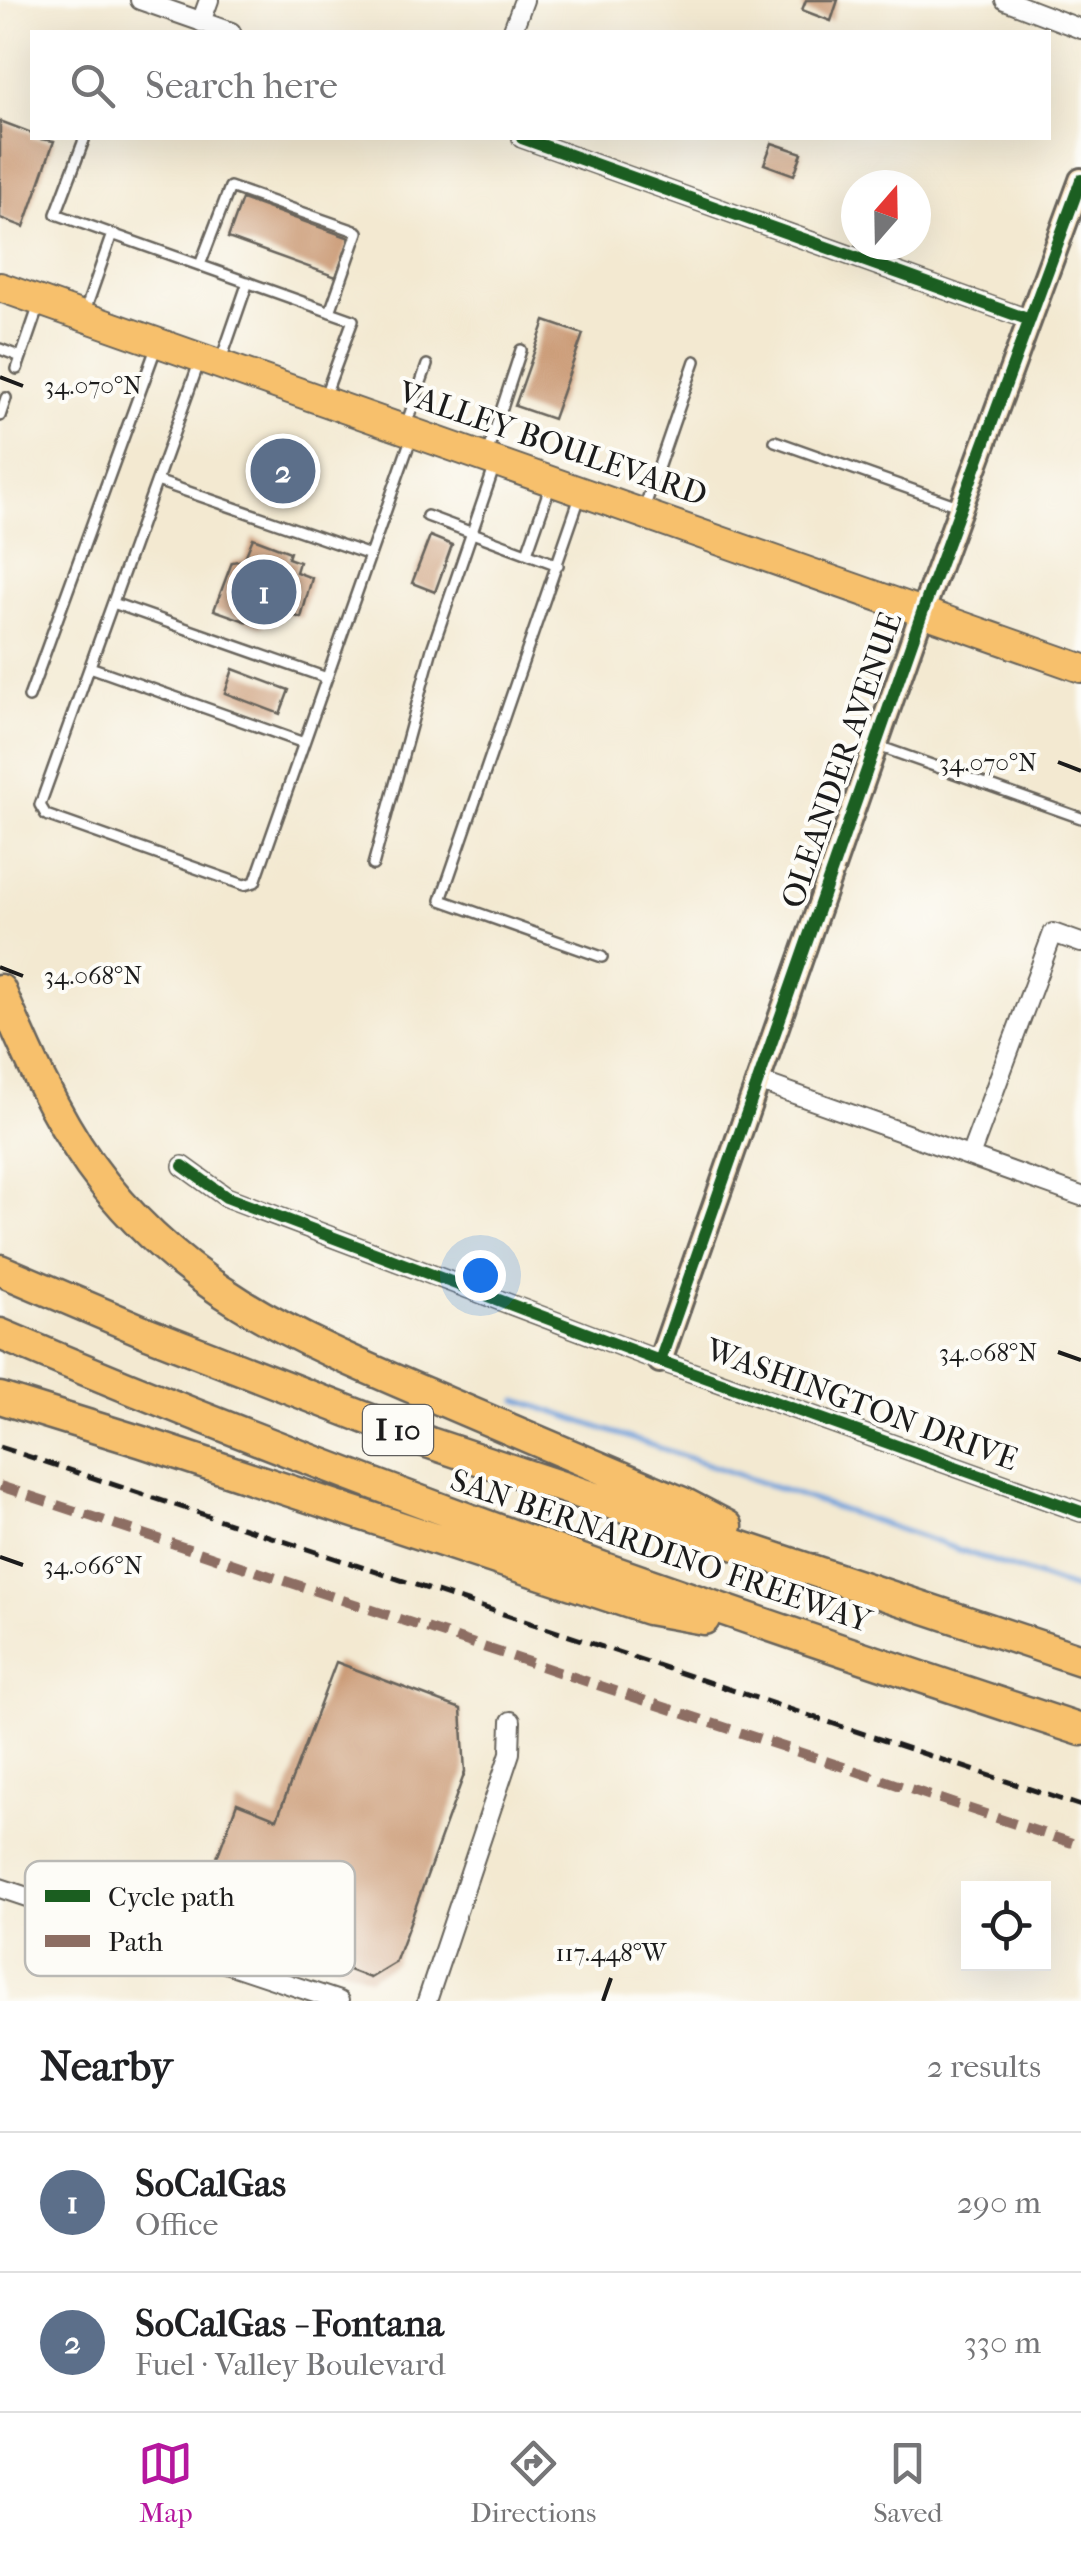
<!DOCTYPE html>
<html lang="en">
<head>
<meta charset="utf-8">
<style>
	body { margin:0; font-family:"IM FELL French Canon",serif; background:#f6f6f6; color:#202124 }
	.controls { position:absolute; right:30px; bottom:30px; display:grid; overflow:hidden; border-radius:0px; box-shadow:0 10px 40px #0002 }
	.controls button { width:90px; height:90px; display:grid; place-items:center; padding:0; border:0; border-bottom:2px solid #e0e0e0; background:#fff; color:#202124; font:50px sans-serif }
	.compass { position:absolute; left:841px; top:170px; width:90px; height:90px; border-radius:50%; background:#fff; box-shadow:0 10px 40px #0002; rotate:20deg }
	.you { position:absolute; left:480px; top:1275px; width:35px; height:35px; margin:-25px; border:8px solid #fff; border-radius:50%; background:#1a73e8; box-shadow:0 0 0 15px #1a73e833 }
	.badge { display:grid; place-items:center; width:65px; height:65px; border-radius:50%; background:#b5179e; color:#fff; font-size:32px; font-weight:700 }
	.pin { position:absolute; translate:-50% -50%; border:5px solid #fff; box-shadow:0 2px 10px #0006 }
	.list { margin:0; padding:0; list-style:none }
	h2 { display:flex; justify-content:space-between; align-items:center; height:130px; margin:0; padding:0 40px; font-size:42px }
	h2 small { font-size:32px; font-weight:400; color:#757577 }
	.list li { display:grid; grid-template-columns:65px 1fr auto; gap:30px; align-items:center; box-sizing:border-box; height:140px; padding:0 40px; border-top:2px solid #e0e0e0 }
	.list b { display:block; font-size:38px; white-space:nowrap }
	.list p { margin:0; font-size:32px; white-space:nowrap; color:#757577 }
	.list em { font-size:32px; font-style:normal; color:#757577 }
	.icon { flex:none; width:55px; height:55px; fill:none; stroke:currentColor; stroke-width:2; stroke-linecap:round; stroke-linejoin:round }
	.map { position:relative; flex:none; width:1081px; height:2001px; overflow:hidden }
	.search { position:absolute; background:#fff; box-shadow:0 10px 40px #0002; left:30px; right:30px; top:30px; height:110px; display:flex; align-items:center; gap:25px; box-sizing:border-box; padding:0 35px; border-radius:0px; color:#757577; font-size:38px }
	.sheet { height:410px; background:#fff }
	nav { display:flex; justify-content:space-around; align-items:center; box-sizing:border-box; height:140px; border-top:2px solid #e0e0e0; background:#fff; font-size:28px; color:#757577 }
	nav a { display:grid; justify-items:center; gap:5px }
	nav .on { color:#b5179e }
	.map>svg:first-child { display:block }
	.lines { fill:none; stroke-linecap:round; stroke-linejoin:round }
	.stream { stroke:#71a1db; stroke-width:5 }
	.building { fill:#cc9d79 }
	.lane-casing { stroke:#67645b; stroke-width:14 }
	.street-casing { stroke:#67645b; stroke-width:22 }
	.secondary-casing { stroke:#67645b; stroke-width:28 }
	.primary-casing { stroke:#67645b; stroke-width:32 }
	.highway-casing { stroke:#67645b; stroke-width:35 }
	.lane { stroke:#fff; stroke-width:9 }
	.street { stroke:#fff; stroke-width:18 }
	.secondary { stroke:#fce6c4; stroke-width:22 }
	.primary { stroke:#f7c06c; stroke-width:28 }
	.highway { stroke:#f7c06c; stroke-width:30 }
	.rail { stroke:#1c1c1c; stroke-width:5; stroke-dasharray:15 8; stroke-linecap:butt }
	.quiet { stroke:#8d6e63; stroke-width:10; stroke-dasharray:20 10; stroke-linecap:butt }
	.cycleway-casing { stroke:#fdfcf7; stroke-width:19 }
	.cycleway { stroke:#1b5e20; stroke-width:12 }
	.ticks { fill:none; stroke:#1c1c1c; stroke-width:4 }
	.labels { text-anchor:middle; stroke-width:8; stroke-linejoin:round; paint-order:stroke }
	.shield { fill:#fdfcf7; stroke:#605f5e; stroke-width:2.5 }
	.shield-label { font-size:30px; font-weight:bold; fill:#1c1c1c }
	.street-label { font-size:32px; fill:#1c1c1c; stroke:#fdfcf7 }
	.key { fill:#fdfcf7; stroke:#bab9b5; stroke-width:2.5 }
	.key-label { font-size:28px; fill:#1c1c1c }
	.ticks-label { font-size:25px; text-anchor:middle; fill:#1c1c1c; stroke:#fdfcf7; stroke-width:8; stroke-linejoin:round; paint-order:stroke }
</style>
</head>
<body>
<div class="map">
<svg width="1081" height="2001" viewBox="0 0 1081 2001">
	<rect width="100%" height="100%" fill="#fdfcf7"/>
	<filter id="ink" filterUnits="userSpaceOnUse"><feTurbulence type="fractalNoise" baseFrequency=".01" numOctaves="2"/><feDisplacementMap in="SourceGraphic" scale="20" xChannelSelector="R" yChannelSelector="G"/><feConvolveMatrix kernelMatrix="1 2 1 2 8 2 1 2 1" color-interpolation-filters="sRGB"/></filter>
	<filter id="wash" filterUnits="userSpaceOnUse"><feTurbulence type="fractalNoise" baseFrequency=".0048" numOctaves="4" result="noise"/><feDisplacementMap in="SourceGraphic" scale="40" xChannelSelector="R" yChannelSelector="G"/><feGaussianBlur stdDeviation="2.25" result="paint"/><feColorMatrix in="noise" values="0 0 0 0 0 0 0 0 0 0 0 0 0 0 0 0 0 1.4 0 .05"/><feComposite in="paint" operator="in"/></filter>
	<g filter="url(#wash)">
		<rect width="100%" height="100%" fill="#f3e9d1"/>
		<g class="lines">
			<!-- stream -->
			<path class="stream" d="M 518,1400 L 1081,1591"/>
		</g>
		<g id="blocks">
			<!-- building -->
			<path class="building" d="M 806,0 L 838,0 L 831,21 L 802,10 Z
				M 0,121 L 32,133 L 32,138 L 54,141 L 24,227 L 0,218 Z
				M 772,143 L 802,153 L 794,175 L 764,164 Z
				M 242,199 L 350,238 L 336,277 L 228,238 Z
				M 545,321 L 583,334 L 553,419 L 515,406 Z
				M 265,451 L 309,467 L 300,491 L 256,475 Z
				M 430,536 L 452,545 L 435,592 L 412,583 Z
				M 253,538 L 290,552 L 288,558 L 299,562 L 296,572 L 312,578 L 301,618 L 271,607 L 262,627 L 214,610 L 232,562 L 244,560 Z
				M 233,669 L 289,690 L 280,714 L 225,693 Z
				M 336,1662 L 461,1709 L 465,1772 L 395,1963 L 370,1978 L 206,1915 L 215,1891 L 210,1889 L 220,1864 L 215,1863 L 237,1803 L 277,1819 Z"/>
		</g>
	</g>
	<g filter="url(#ink)">
		<use href="#blocks" fill-opacity="0" stroke="#67645b" stroke-width="2.5"/>
		<g class="lines">
			<!-- lane casing -->
			<g class="lane-casing">
				<path id="lane" d="M 84,140 L 56,214 L 353,320 L 324,398
					M 200,265 L 230,187 L 358,232 L 330,312
					M 85,311 L 112,234
					M 0,349 L 21,357
					M 221,360 L 248,282
					M 199,363 L 40,805 L 46,815 L 244,885 L 255,882 L 412,436
					M 17,369 L 39,305
					M 0,416 L 6,398
					M 406,425 L 427,365
					M 775,441 L 958,506
					M 487,454 L 521,350
					M 157,481 L 370,555
					M 580,497 L 441,900 L 602,957
					M 644,509 L 695,361
					M 427,516 L 558,565
					M 527,553 L 550,487
					M 113,603 L 327,678
					M 90,667 L 304,743
					M 29,697 L 156,348
					M 878,746 L 1081,818
					M 373,865 L 432,649 L 494,468"/>
			</g>
			<!-- street casing -->
			<g class="street-casing">
				<path id="street" d="M 140,0 L 231,32
					M 1005,0 L 1081,29
					M 201,22 L 209,0
					M 512,32 L 524,0
					M 522,138 L 1030,320
					M 758,1081 L 1081,1196
					M 970,1156 L 1053,933 L 1081,943
					M 183,1166 L 226,1197 L 660,1361 L 1081,1512
					M 0,1888 L 339,2001
					M 427,2001 L 510,1753 L 511,1721"/>
			</g>
			<!-- secondary casing -->
			<g class="secondary-casing">
				<path id="secondary" d="M 660,1361 L 923,610 L 1081,180"/>
			</g>
			<!-- primary casing -->
			<g class="primary-casing">
				<path id="primary" d="M 0,287 L 1081,668"/>
			</g>
			<!-- highway casing -->
			<g class="highway-casing">
				<path id="highway" d="M 0,990 C 26,1051 52,1111 90,1165 C 183,1294 306,1342 446,1402 C 525,1435 604,1469 683,1503 L 727,1526
					M 0,1270 L 148,1333 L 430,1443 L 1081,1660
					M 0,1334 C 353,1485 716,1610 1081,1730
					M 0,1398 L 142,1442 L 648,1609 L 704,1619"/>
			</g>
			<!-- lane -->
			<use href="#lane" class="lane"/>
			<!-- street -->
			<use href="#street" class="street"/>
			<!-- secondary -->
			<use href="#secondary" class="secondary"/>
			<!-- primary -->
			<use href="#primary" class="primary"/>
			<!-- highway -->
			<use href="#highway" class="highway"/>
			<!-- rail -->
			<path class="rail" d="M 0,1447 L 1081,1806"/>
			<!-- quiet -->
			<path class="quiet" d="M 0,1486 L 1081,1846"/>
			<!-- cycleway casing -->
			<g class="cycleway-casing">
				<path id="cycleway" d="M 522,138 L 1030,320
					M 183,1166 L 226,1197 L 660,1361 L 1081,1512
					M 660,1361 L 923,610 L 1081,180"/>
			</g>
			<!-- cycleway -->
			<use href="#cycleway" class="cycleway"/>
		</g>
	</g>
	<!-- ticks -->
	<path class="ticks" d="M 0,377 L 23,386M 1058,762 L 1081,771M 0,967 L 23,976M 1058,1352 L 1081,1360M 0,1557 L 23,1565M 603,2001 L 611,1978"/>
	<g class="labels">
		<!-- shield labels -->
		<rect class="shield" x="363" y="1405" width="70" height="50" rx="8"/>
		<g class="shield-label">
			<text x="398" y="1440">I 10</text>
		</g>
		<!-- street labels -->
		<g class="street-label">
			<text transform="translate(553 443) rotate(19)" y="11">VALLEY BOULEVARD</text>
			<text transform="translate(841 760) rotate(-71)" y="11">OLEANDER AVENUE</text>
			<text transform="translate(862 1404) rotate(20)" y="11">WASHINGTON DRIVE</text>
			<text transform="translate(661 1550) rotate(19)" y="11">SAN BERNARDINO FREEWAY</text>
		</g>
	</g>
	<!-- legend -->
	<rect x="25" y="1861" width="330" height="115" rx="15" class="key"/>
	<rect x="45" y="1890" width="45" height="12" fill="#1b5e20"/>
	<rect x="45" y="1935" width="45" height="12" fill="#8d6e63"/>
	<g class="key-label">
		<text x="108" y="1906">Cycle path</text>
		<text x="108" y="1951">Path</text>
	</g>
	<g class="ticks-label">
		<text x="93" y="394">34.070°N</text>
		<text x="988" y="771">34.070°N</text>
		<text x="93" y="984">34.068°N</text>
		<text x="988" y="1361">34.068°N</text>
		<text x="93" y="1574">34.066°N</text>
		<text x="611" y="1961">117.448°W</text>
	</g>
</svg>
<div class="controls">
<button><svg class="icon" aria-label="locate" viewBox="0 0 24 24"><circle cx="12" cy="12" r="6"/><path d="M12 2v4M12 18v4M2 12h4M18 12h4"/></svg></button>
</div>
<svg class="compass" viewBox="-18 -18 36 36"><path d="M0-13l5 13h-10z" fill="#e53935"/><path d="M0 13l5-13h-10z" fill="#757577"/></svg>
<div class="you"></div>
<div class="pin badge" style="left:264px;top:592px;background:#5c6f8a">1</div>
<div class="pin badge" style="left:283px;top:471px;background:#5c6f8a">2</div>
<div class="search"><svg class="icon" aria-label="search" viewBox="0 0 24 24"><circle cx="10" cy="10" r="6"/><path d="M15 15l6 6"/></svg>Search here</div>
</div>
<section class="sheet">
<h2>Nearby<small>2 results</small></h2>
<ul class="list">
<li><span class="badge" style="background:#5c6f8a">1</span><div><b>SoCalGas</b><p>Office</p></div><em>290 m</em></li>
<li><span class="badge" style="background:#5c6f8a">2</span><div><b>SoCalGas - Fontana</b><p>Fuel · Valley Boulevard</p></div><em>330 m</em></li>
</ul>
</section>
<nav>
<a class="on"><svg class="icon" aria-label="map" viewBox="0 0 24 24"><path d="M3 6l6-2 6 2 6-2v14l-6 2-6-2-6 2zM9 4v14M15 6v14"/></svg>Map</a>
<a><svg class="icon" aria-label="directions" viewBox="0 0 24 24"><path d="M12 3l9 9-9 9-9-9zM9 14v-3h6M13 9l2 2-2 2"/></svg>Directions</a>
<a><svg class="icon" aria-label="saved" viewBox="0 0 24 24"><path d="M7 4h10v16l-5-4-5 4z"/></svg>Saved</a>
</nav>
</body>
</html>
